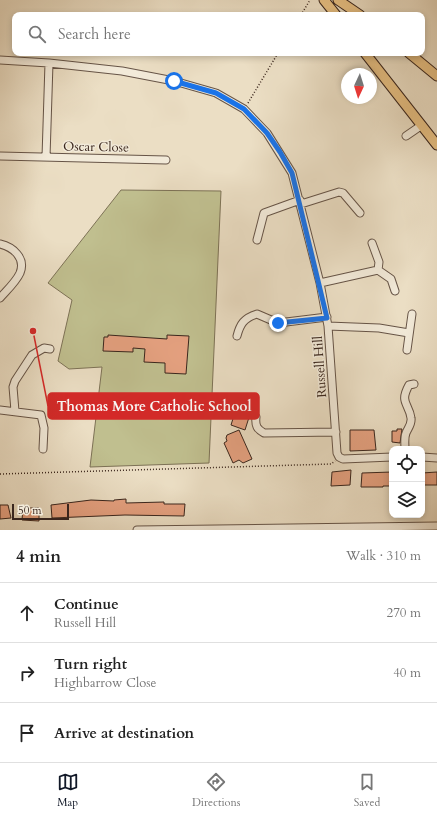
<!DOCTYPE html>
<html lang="en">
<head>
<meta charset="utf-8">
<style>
	body { margin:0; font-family:Cardo,serif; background:#f2f2f2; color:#222 }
	.controls { position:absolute; right:12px; bottom:12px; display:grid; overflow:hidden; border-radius:8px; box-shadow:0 2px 6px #0003 }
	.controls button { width:36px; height:36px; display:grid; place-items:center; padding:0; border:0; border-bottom:1px solid #e0e0e0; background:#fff; color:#222; font:20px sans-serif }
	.compass { position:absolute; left:341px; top:68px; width:36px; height:36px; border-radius:50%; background:#fff; box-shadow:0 2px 6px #0003; rotate:184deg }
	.scale { position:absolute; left:12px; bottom:10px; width:57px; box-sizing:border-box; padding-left:4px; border:2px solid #3a261d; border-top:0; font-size:11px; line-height:14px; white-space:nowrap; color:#3a261d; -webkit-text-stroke:3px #f2ead9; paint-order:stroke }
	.stop { position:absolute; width:12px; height:12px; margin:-9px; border:3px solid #1a73e8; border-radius:50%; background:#fff }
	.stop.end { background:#1a73e8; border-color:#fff; box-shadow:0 1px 4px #0008 }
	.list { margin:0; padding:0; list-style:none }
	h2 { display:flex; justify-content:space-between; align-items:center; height:52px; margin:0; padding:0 16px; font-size:17px }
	h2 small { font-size:13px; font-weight:400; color:#767676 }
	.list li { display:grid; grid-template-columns:26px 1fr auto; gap:12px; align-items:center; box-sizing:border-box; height:60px; padding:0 16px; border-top:1px solid #e0e0e0 }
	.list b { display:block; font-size:15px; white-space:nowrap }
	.list p { margin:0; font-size:13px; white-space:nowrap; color:#767676 }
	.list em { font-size:13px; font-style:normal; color:#767676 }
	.icon { flex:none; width:22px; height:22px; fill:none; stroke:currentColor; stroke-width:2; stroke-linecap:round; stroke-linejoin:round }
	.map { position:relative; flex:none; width:437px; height:530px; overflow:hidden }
	.search { position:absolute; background:#fff; box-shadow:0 2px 6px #0003; left:12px; right:12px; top:12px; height:44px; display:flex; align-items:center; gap:10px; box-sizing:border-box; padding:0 14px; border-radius:8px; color:#767676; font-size:15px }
	.sheet { height:232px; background:#fff }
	nav { display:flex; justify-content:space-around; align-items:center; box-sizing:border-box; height:56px; border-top:1px solid #e0e0e0; background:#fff; font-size:11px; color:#767676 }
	nav a { display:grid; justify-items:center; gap:2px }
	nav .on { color:#111827 }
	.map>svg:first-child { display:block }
	.green { fill:#c0bf8f; stroke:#7d7256 }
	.building { fill:#e5a180; stroke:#3a261d }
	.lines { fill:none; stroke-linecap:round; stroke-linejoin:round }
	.minor-casing { stroke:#665447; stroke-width:9 }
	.major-casing { stroke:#3a261d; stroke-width:11 }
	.path { stroke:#3a261d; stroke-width:1.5; stroke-dasharray:1 2; stroke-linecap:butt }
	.minor { stroke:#f2ead9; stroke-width:7 }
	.major { stroke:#e6bf82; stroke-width:9 }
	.route { stroke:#1a73e8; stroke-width:5 }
	.labels { text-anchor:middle; stroke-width:3; stroke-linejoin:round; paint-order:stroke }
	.street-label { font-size:13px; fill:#3a261d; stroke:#f2ead9 }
	.leader { fill:none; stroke:#d62828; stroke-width:1.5 }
	.callout-dot { fill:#d62828; stroke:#f2ead9; stroke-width:1.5 }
	.callout { fill:#d62828; stroke:#d62828; stroke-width:1.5 }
	.callout-label { font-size:14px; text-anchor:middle; font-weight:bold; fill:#fff }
</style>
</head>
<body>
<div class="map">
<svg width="437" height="530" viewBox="0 0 437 530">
	<rect width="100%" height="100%" fill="#ebdec4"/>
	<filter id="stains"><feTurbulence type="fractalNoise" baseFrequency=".005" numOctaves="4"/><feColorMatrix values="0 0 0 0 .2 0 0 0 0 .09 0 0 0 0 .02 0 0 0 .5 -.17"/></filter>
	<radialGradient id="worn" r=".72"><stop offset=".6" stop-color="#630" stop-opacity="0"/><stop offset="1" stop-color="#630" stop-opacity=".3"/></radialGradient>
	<!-- green -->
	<path class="green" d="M 121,190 L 221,191 L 209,463 L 90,467 L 102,367 L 69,369 L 58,361 L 72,300 L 48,283 Z"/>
	<!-- building -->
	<path class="building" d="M 108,335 L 167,339 L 167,335 L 189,336 L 186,374 L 165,373 L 165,363 L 144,362 L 145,349 L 133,348 L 133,352 L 103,351 L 104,337 L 108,337 Z
		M 237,406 L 251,411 L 245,430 L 231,425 Z
		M 397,429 L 402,429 L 400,443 L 392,442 L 392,431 L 397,431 Z
		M 239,430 L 252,459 L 243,463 L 239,460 L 233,463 L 224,443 L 227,441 L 226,438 L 227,435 Z
		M 350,430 L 374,430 L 376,450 L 350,451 Z
		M 351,470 L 350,485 L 331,486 L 332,472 Z
		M 392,472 L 392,486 L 383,486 L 383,487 L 361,487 L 362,473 Z
		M 437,472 L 437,485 L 422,485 L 422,473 Z
		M 126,499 L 126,503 L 164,502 L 164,504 L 185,504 L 184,516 L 125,515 L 52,518 L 51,505 L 91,500 L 114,501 L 114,500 Z
		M 0,505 L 8,505 L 11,518 L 0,519 Z
		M 23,508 L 39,508 L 39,521 L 22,520 Z"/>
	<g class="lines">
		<!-- minor casing -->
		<g class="minor-casing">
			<path id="minor" d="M 0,60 L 49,63 L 122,71 L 174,81 L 216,93 L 244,109 L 267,133 L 292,173 L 320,283 L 328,326 L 337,453 L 339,457 L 343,459 L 392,457
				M 406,136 L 422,125
				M 0,156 L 166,160
				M 46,157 L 49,63
				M 301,204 L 339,192 L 343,193 L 360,213
				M 257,240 L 264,213 L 300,200
				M 372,243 L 379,262 L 378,270
				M 0,244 C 13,247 26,258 20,273 C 16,282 6,291 0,298
				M 320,283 L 378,270 L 391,279 L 395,291
				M 328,326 L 379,328 L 409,333
				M 237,336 C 240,324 244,318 257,314 L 278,323 L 327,317
				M 407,350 L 412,314
				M 0,410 L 41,415 L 44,428 L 43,449
				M 15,411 L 13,387 L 15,381 L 32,355 L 44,348 L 50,349
				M 256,417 C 255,426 257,429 264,433 L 336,432
				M 405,449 C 405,444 404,438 406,433 C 408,428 412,424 411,418 C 409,403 399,403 409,385 L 414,384
				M 422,457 L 437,458
				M 137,530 L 437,526"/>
		</g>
		<!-- major casing -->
		<g class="major-casing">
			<path id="major" d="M 324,0 L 336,15
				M 338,0 L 360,15
				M 365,53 L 437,145
				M 409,53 L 437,76"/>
		</g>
		<!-- path -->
		<path class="path" d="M 301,15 L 310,0
			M 248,103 L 278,53
			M 0,474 L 331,464 L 335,461"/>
		<!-- minor -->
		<use href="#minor" class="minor"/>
		<!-- major -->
		<use href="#major" class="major"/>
	</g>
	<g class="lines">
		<!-- route -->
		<path class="route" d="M 174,81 L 216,93 L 244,109 L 267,133 L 280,152 L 292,173 L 327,318 L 278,323"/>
	</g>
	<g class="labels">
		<!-- street labels -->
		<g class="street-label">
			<text transform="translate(96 146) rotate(1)" y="5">Oscar Close</text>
			<text transform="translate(319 367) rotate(-94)" y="5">Russell Hill</text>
		</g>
	</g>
	<!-- callouts -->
	<path class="leader" d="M33 331L48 406"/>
	<circle class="callout-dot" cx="33" cy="331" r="4"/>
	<rect class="callout" x="48" y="393" width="211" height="26" rx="4"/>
	<g class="callout-label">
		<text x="154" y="411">Thomas More Catholic School</text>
	</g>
	<rect width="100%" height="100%" filter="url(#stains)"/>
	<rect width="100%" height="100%" fill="url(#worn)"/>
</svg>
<div class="controls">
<button><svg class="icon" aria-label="locate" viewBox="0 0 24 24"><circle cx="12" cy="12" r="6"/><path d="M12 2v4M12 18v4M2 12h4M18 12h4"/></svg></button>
<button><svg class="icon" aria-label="layers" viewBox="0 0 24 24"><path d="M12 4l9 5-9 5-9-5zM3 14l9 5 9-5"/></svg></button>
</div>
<svg class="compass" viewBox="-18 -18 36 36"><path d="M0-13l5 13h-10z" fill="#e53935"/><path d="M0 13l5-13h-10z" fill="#767676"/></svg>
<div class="scale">50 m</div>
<div class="stop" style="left:174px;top:81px"></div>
<div class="stop end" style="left:278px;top:323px"></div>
<div class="search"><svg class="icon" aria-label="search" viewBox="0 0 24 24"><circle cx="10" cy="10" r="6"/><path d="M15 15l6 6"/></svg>Search here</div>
</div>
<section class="sheet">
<h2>4 min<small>Walk · 310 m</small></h2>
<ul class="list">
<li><svg class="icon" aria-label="ahead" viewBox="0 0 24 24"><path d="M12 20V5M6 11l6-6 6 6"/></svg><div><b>Continue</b><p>Russell Hill</p></div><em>270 m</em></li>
<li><svg class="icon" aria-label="right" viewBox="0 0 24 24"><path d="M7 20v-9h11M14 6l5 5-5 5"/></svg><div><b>Turn right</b><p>Highbarrow Close</p></div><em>40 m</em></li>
<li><svg class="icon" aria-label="arrive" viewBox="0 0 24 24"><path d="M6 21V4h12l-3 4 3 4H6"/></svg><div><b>Arrive at destination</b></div></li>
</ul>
</section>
<nav>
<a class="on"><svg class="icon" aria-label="map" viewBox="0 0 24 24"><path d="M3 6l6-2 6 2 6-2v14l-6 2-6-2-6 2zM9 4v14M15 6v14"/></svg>Map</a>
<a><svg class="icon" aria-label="directions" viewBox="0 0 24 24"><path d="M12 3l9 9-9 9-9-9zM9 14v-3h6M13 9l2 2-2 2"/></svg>Directions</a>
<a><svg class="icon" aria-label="saved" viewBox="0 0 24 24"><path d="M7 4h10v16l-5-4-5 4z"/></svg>Saved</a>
</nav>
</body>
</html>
